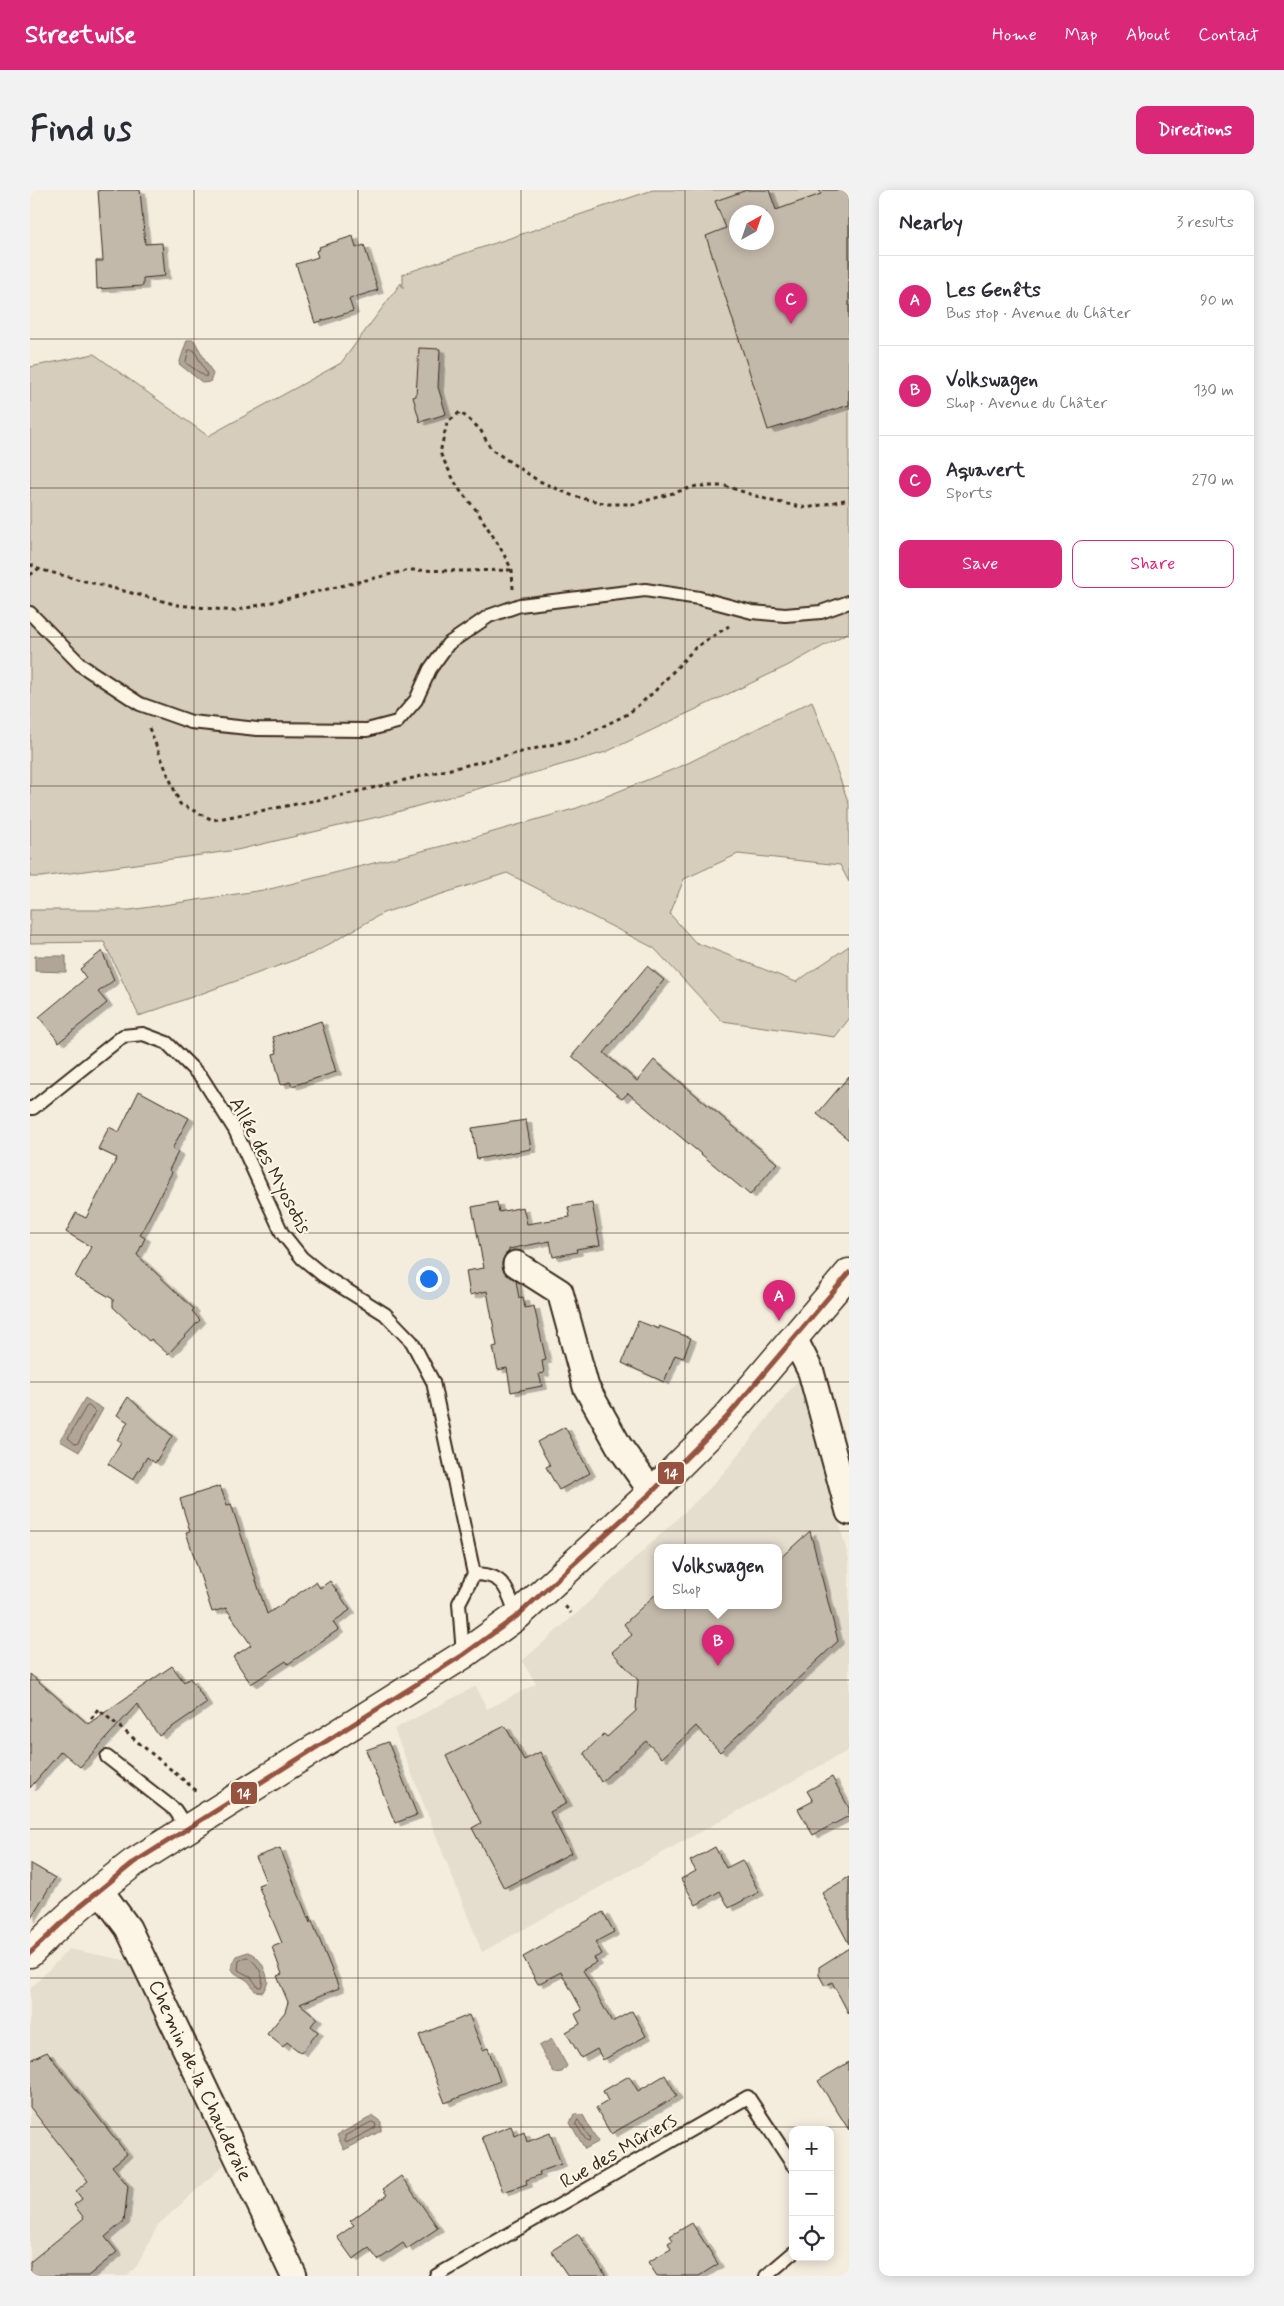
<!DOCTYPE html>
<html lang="en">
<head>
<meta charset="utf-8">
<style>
	body { margin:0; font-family:Mynerve,sans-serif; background:#f2f2f3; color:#2b2b33 }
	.controls { position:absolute; right:15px; bottom:15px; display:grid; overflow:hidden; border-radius:10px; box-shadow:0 2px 12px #0003 }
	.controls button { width:45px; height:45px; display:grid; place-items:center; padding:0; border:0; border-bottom:1px solid #e1e1e2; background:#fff; color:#2b2b33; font:25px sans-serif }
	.compass { position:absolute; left:699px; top:15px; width:45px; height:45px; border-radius:50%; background:#fff; box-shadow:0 2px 12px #0003; rotate:40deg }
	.you { position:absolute; left:398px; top:1088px; width:18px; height:18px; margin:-12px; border:4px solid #fff; border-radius:50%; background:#1a73e8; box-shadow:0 0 0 8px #1a73e833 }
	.badge { display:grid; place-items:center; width:32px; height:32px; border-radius:50%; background:#db2777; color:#fff; font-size:16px; font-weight:700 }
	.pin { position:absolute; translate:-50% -41px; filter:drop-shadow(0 1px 2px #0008) }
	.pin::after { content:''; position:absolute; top:26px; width:18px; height:15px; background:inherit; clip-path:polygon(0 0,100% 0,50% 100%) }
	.popup { position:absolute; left:624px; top:1354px; width:128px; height:65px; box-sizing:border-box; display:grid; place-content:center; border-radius:10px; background:#fff; filter:drop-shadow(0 1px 4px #0005); font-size:16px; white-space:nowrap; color:#7c7c81 }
	.popup b { font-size:19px; color:#2b2b33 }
	.popup::after { content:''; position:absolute; left:50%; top:100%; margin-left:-10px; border:10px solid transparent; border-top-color:#fff }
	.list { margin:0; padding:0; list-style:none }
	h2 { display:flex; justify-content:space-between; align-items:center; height:65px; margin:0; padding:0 20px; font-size:21px }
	h2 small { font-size:16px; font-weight:400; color:#7c7c81 }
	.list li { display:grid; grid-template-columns:32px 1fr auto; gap:15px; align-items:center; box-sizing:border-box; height:90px; padding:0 20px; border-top:1px solid #e1e1e2 }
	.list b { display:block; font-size:19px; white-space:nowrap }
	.list p { margin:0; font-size:16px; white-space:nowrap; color:#7c7c81 }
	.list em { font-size:16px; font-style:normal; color:#7c7c81 }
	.actions { display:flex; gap:10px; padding:15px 20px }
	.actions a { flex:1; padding:11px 0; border:1px solid #db2777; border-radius:10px; text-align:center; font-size:18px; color:#db2777 }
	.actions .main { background:#db2777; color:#fff }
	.icon { flex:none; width:28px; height:28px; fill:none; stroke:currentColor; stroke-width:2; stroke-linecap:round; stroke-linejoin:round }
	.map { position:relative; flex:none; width:819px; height:2086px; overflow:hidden; border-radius:10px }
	header { display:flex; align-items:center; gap:30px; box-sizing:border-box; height:70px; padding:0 25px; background:#db2777; color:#fff }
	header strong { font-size:24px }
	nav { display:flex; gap:28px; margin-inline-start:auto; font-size:18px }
	.intro { display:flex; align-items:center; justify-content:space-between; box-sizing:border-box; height:120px; padding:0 30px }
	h1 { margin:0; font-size:35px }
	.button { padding:12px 22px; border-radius:10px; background:#db2777; color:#fff; font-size:18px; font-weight:700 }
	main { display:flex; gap:30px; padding:0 30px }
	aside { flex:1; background:#fff; border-radius:10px; box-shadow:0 2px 12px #0003 }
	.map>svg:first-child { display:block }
	.built { fill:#e5ddce; fill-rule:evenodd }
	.green { fill:#d6cdbd; stroke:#887c6e; fill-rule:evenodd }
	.water { fill:#b0a596; stroke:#817466 }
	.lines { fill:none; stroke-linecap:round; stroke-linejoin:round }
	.shore { stroke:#6a5b4e; stroke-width:1 }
	.building { fill:#c3b9aa; stroke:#3b2a1e; fill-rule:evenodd; filter:url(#shadow) }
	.service-casing { stroke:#3b2a1e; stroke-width:16 }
	.minor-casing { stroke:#3b2a1e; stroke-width:29 }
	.primary-casing { stroke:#3b2a1e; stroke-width:31 }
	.path { stroke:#3b2a1e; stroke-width:3; stroke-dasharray:4 4; stroke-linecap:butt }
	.service { stroke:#fcf5e5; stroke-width:12 }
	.minor { stroke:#fcf5e5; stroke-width:25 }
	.primary { stroke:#fcf5e5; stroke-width:28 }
	.bus-1-casing { stroke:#fcf5e5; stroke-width:9 }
	.bus-1 { stroke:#965340; stroke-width:5 }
	.grid { fill:none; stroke:#3b2a1e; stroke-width:1; stroke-opacity:0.55 }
	.labels { text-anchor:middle; stroke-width:4.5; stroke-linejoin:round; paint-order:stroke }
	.street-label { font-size:20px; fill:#3b2a1e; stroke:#fcf5e5 }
	.line-badge { stroke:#fcf5e5; stroke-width:2 }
	.badge-label { font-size:14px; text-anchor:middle; font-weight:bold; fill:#fff }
</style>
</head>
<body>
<header>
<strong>Streetwise</strong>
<nav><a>Home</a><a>Map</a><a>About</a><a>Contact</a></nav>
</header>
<div class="intro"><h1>Find us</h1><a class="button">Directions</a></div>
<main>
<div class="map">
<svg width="819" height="2086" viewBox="0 0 819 2086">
	<defs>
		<filter id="shadow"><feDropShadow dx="5.5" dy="3" stdDeviation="0" flood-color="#0004"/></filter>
	</defs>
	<rect width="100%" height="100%" fill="#f4eddd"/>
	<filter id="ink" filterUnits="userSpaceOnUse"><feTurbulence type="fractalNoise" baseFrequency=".02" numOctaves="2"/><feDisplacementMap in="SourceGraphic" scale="10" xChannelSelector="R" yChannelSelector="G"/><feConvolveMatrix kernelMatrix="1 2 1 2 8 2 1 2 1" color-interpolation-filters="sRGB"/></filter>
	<g filter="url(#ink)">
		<!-- built -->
		<path class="built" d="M 771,1186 L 819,1370 L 819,1560 L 452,1762 L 364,1539 L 446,1496 L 457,1519 L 506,1494 L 492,1471 L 548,1422 L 680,1298 L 696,1280 ZM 628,1357 L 748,1357 L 748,1415 L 628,1415 Z
			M 39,1759 L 99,1771 L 194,1975 L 128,2035 L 108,2074 L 98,2086 L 0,2086 L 0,1799 Z"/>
		<!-- green -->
		<path class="green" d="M 623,0 L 819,0 L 819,442 L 757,476 L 576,562 L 360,624 L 207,660 L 11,687 L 0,687 L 0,177 L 64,164 L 178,246 L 311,173 L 371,93 L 373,99 L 373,84 ZM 706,22 L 736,22 L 736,52 L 706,52 Z
			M 782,511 L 819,614 L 819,692 L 810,675 L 708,664 L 654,689 L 640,724 L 665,752 L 766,792 L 819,756 L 819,829 L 805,847 L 692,831 L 624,758 L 477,683 L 353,723 L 284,763 L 109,826 L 74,752 L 0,753 L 0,720 L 100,720 L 240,699 L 428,652 L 547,618 L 654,575 Z"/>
		<!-- water -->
		<path class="water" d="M 157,150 L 164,150 L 183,184 L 180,192 L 173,193 L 149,174 Z
			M 5,766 L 36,766 L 36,782 L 5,781 Z
			M 55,1208 L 73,1219 L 49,1262 L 30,1251 Z
			M 218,1762 C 231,1767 236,1780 238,1792 L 233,1802 L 225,1801 C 223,1798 220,1793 218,1791 C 207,1783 195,1783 206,1766 Z
			M 522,1849 L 537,1876 L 532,1882 L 524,1883 L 509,1856 Z
			M 544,1924 L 553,1925 L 568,1952 L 555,1959 L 540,1933 Z
			M 343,1926 L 351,1932 L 351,1941 L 314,1960 L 307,1945 Z"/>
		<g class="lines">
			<!-- shore -->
			<path class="shore" d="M 159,160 L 164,160 L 177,184 L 176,187 L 156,173 Z
				M 59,1216 L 65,1222 L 48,1253 L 45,1254 L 38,1248 L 56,1217 Z
				M 217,1767 C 227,1772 236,1787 231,1797 L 228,1797 L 221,1787 L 208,1780 L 209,1771 Z
				M 548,1930 L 560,1948 L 559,1951 L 556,1950 L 546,1934 Z
				M 342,1932 L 346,1934 L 345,1938 L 318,1952 L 315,1951 L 315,1946 Z"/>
		</g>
		<!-- building -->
		<path class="building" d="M 68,0 L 110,0 L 115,54 L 132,53 L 135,86 L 113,88 L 113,96 L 67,99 L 66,71 L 73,71 Z
			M 717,0 L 739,0 L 746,20 L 791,4 L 789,0 L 819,0 L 819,215 L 738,240 L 676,46 L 696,38 L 685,11 ZM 706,22 L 736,22 L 736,52 L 706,52 Z
			M 323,46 L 326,58 L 334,55 L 348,100 L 319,109 L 323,121 L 285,133 L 266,74 L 288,67 L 286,61 L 290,59 L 289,57 Z
			M 389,158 L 410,159 L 408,197 L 416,224 L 390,232 L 383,207 L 386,206 Z
			M 72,761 L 84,790 L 68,802 L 77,813 L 29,852 L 9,827 L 56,788 L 50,779 Z
			M 617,776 L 634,790 L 574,863 L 607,891 L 624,870 L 747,973 L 720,1005 L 598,903 L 592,909 L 542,866 Z
			M 291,831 L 306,882 L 262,896 L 260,892 L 251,895 L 243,864 L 247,863 L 243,847 Z
			M 819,886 L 819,950 L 787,924 Z
			M 109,901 L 159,928 L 142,959 L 148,962 L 139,980 L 142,982 L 110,1045 L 115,1048 L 107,1065 L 164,1119 L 162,1121 L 170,1130 L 138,1164 L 121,1149 L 119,1151 L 83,1117 L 83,1109 L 45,1087 L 61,1057 L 36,1042 L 46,1023 L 56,1028 L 87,968 L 68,959 L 79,937 L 89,942 Z
			M 496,930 L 501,959 L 447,969 L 442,938 Z
			M 467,1012 L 469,1022 L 493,1017 L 497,1034 L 540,1027 L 538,1017 L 562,1013 L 570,1055 L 546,1059 L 547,1062 L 523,1067 L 520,1051 L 479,1059 L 479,1061 L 474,1067 L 472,1073 L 473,1080 L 486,1091 L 489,1108 L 493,1107 L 495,1118 L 504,1116 L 516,1170 L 512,1171 L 514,1183 L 509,1184 L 512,1196 L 481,1202 L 477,1178 L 468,1180 L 463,1157 L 467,1156 L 457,1101 L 440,1105 L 436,1081 L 454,1078 L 442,1017 Z
			M 608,1131 L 629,1139 L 629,1136 L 661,1148 L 653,1168 L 645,1165 L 634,1192 L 592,1173 Z
			M 98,1207 L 142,1246 L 125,1273 L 117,1267 L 103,1290 L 78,1274 L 91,1252 L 87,1250 L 98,1232 L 87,1225 Z
			M 535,1237 L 560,1283 L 529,1300 L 516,1277 L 520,1275 L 507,1252 Z
			M 190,1296 L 197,1315 L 201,1314 L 237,1424 L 286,1392 L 290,1398 L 300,1391 L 320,1420 L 303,1432 L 308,1440 L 258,1474 L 256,1471 L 221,1494 L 203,1467 L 221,1455 L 196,1418 L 182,1422 L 156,1342 L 160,1341 L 150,1309 Z
			M 780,1341 L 808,1451 L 690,1562 L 666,1536 L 632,1568 L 616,1551 L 571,1592 L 554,1563 L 574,1544 L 577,1547 L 606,1521 L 608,1490 L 582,1462 L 602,1445 L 594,1434 L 628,1402 L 628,1415 L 748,1415 L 748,1370 Z
			M 142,1476 L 154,1492 L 160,1488 L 177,1513 L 129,1546 L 107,1514 L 50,1577 L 31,1561 L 0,1598 L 0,1484 L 58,1534 Z
			M 475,1536 L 494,1570 L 510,1562 L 537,1613 L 520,1622 L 541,1663 L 474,1698 L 442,1638 L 451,1633 L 416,1566 Z
			M 358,1552 L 387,1625 L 365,1633 L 336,1560 Z
			M 802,1587 L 819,1618 L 819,1626 L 783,1645 L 768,1619 L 783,1611 L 777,1601 Z
			M 685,1657 L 696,1678 L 712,1670 L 729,1702 L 699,1718 L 690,1701 L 666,1715 L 651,1689 L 666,1681 L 660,1671 Z
			M 250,1658 L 280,1733 L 280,1726 L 309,1798 L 270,1814 L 287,1828 L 281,1836 L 288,1842 L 271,1863 L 257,1852 L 253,1857 L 237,1844 L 255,1822 L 258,1812 L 247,1786 L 252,1784 L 242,1757 L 252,1753 L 228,1695 L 236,1692 L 226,1667 Z
			M 0,1673 L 25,1688 L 0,1729 Z
			M 819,1687 L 819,1754 L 792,1703 Z
			M 573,1722 L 584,1742 L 565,1752 L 572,1764 L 564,1768 L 567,1772 L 553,1780 L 582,1832 L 602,1821 L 616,1846 L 573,1870 L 567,1859 L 551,1868 L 536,1842 L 550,1834 L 545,1824 L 552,1820 L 531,1782 L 508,1794 L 493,1767 Z
			M 819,1758 L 819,1824 L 802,1792 L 795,1796 L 789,1785 L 789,1777 Z
			M 439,1825 L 453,1860 L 458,1858 L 470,1891 L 415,1913 L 389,1845 Z
			M 17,1862 L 97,1964 L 82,1976 L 98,1996 L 94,2031 L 75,2047 L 87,2062 L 58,2086 L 0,2086 L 0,2072 L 54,2028 L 44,2015 L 52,2009 L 46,2001 L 58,1991 L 0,1917 L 0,1870 Z
			M 819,1872 L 819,1940 L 788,1891 Z
			M 635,1885 L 647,1906 L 581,1944 L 566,1918 L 578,1911 L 573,1901 L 599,1886 L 608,1901 Z
			M 481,1936 L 485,1946 L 494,1942 L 497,1952 L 520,1943 L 531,1974 L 509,1982 L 510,1985 L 496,1990 L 497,1994 L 473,2002 L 452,1947 Z
			M 371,1986 L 408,2038 L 377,2059 L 373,2053 L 348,2070 L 339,2058 L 323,2069 L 307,2047 L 324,2035 L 320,2031 L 357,2005 L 353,1999 Z
			M 662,2033 L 688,2074 L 669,2086 L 627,2086 L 618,2072 L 641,2059 L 638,2053 L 643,2050 L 640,2046 Z
			M 548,2044 L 576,2086 L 538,2086 L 521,2061 Z"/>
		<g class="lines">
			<!-- service casing -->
			<g class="service-casing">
				<path id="service" d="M 0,423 L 52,476 L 110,514 L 161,532 L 227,539 L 337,540 L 367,532 L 386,510 L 400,479 L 418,454 L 459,426 L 490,415 L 615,400 L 669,408 L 722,422 L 755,425 L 791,422 L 819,412
					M 0,918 L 3,918 L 93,846 L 113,844 L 137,853 L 172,888 L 205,940 L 252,1043 L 272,1068 L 294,1086 L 355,1124 L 382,1152 L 403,1192 L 444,1384 L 429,1413 L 433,1464
					M 444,1384 C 476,1384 477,1401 487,1426
					M 77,1567 L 145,1620 L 157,1638
					M 406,2086 L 718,1907 L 763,1975
					M 736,2086 L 763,2063"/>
			</g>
			<!-- minor casing -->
			<g class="minor-casing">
				<path id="minor" d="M 486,1074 L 530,1102 L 556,1197 L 589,1256 L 622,1302
					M 764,1148 L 781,1182 L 819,1322
					M 69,1699 L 98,1738 L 264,2086"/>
			</g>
			<!-- primary casing -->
			<g class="primary-casing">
				<path id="primary" d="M 0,1763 C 32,1730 66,1701 103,1673 L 433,1465 L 487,1426 L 622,1302 L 696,1228 L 819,1083"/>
			</g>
			<!-- path -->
			<path class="path" d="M 0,374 L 8,379 L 148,415 L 204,421 L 379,380 L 433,381 L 482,380
				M 0,385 L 8,379
				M 483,399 L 482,380 L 471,359 L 447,321 L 428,298 L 410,263 L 417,233 L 430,222 L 450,239 L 461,259 L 507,290 L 543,306 L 578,314 L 605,314 L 667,296 L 695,296 L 742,311 L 777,318 L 819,309
				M 119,538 L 150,614 L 183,630 L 313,605 L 549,548 L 598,524 L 624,502 L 666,457 L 699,436
				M 535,1416 L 541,1423
				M 61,1529 L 68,1519 L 168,1602"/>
			<!-- service -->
			<use href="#service" class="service"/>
			<!-- minor -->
			<use href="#minor" class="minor"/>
			<!-- primary -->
			<use href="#primary" class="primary"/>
			<!-- bus-1 casing -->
			<g class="bus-1-casing">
				<path id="bus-1" d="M 0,1763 L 50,1716 L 103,1673 L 433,1465 L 487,1426 L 622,1302 L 696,1228 L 819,1083"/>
			</g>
			<!-- bus-1 -->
			<use href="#bus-1" class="bus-1"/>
		</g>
	</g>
	<!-- grid -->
	<path class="grid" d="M 164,0 L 164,2086M 328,0 L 328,2086M 491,0 L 491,2086M 655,0 L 655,2086M 0,149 L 819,149M 0,298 L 819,298M 0,447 L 819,447M 0,596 L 819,596M 0,745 L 819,745M 0,894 L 819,894M 0,1043 L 819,1043M 0,1192 L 819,1192M 0,1341 L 819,1341M 0,1490 L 819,1490M 0,1639 L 819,1639M 0,1788 L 819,1788M 0,1937 L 819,1937"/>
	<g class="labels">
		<!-- street labels -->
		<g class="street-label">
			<text transform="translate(241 975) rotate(62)" y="7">Allée des Myosotis</text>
			<text transform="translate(171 1890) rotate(65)" y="7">Chemin de la Chauderaie</text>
			<text transform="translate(588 1960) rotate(-30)" y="7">Rue des Mûriers</text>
		</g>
	</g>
	<g class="line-badge">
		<rect x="627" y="1271" width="28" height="24" rx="5" fill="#965340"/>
		<rect x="200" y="1591" width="28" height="24" rx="5" fill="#965340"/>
	</g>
	<g class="badge-label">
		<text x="641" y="1288">14</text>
		<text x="214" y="1608">14</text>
	</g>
</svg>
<div class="controls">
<button>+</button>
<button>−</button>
<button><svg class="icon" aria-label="locate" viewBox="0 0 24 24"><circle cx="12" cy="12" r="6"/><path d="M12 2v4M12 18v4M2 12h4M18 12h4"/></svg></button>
</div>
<svg class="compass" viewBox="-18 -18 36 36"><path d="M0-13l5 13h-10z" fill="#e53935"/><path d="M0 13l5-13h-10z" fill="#7c7c81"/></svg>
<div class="you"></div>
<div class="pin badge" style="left:749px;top:1131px">A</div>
<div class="pin badge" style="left:688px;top:1476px">B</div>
<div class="popup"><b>Volkswagen</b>Shop</div>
<div class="pin badge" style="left:761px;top:134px">C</div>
</div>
<aside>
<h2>Nearby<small>3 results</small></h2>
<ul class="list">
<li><span class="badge">A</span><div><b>Les Genêts</b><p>Bus stop · Avenue du Châter</p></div><em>90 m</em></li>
<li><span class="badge">B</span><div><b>Volkswagen</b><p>Shop · Avenue du Châter</p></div><em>130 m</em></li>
<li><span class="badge">C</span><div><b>Aquavert</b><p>Sports</p></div><em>270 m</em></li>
</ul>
<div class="actions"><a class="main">Save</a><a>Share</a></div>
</aside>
</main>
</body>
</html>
